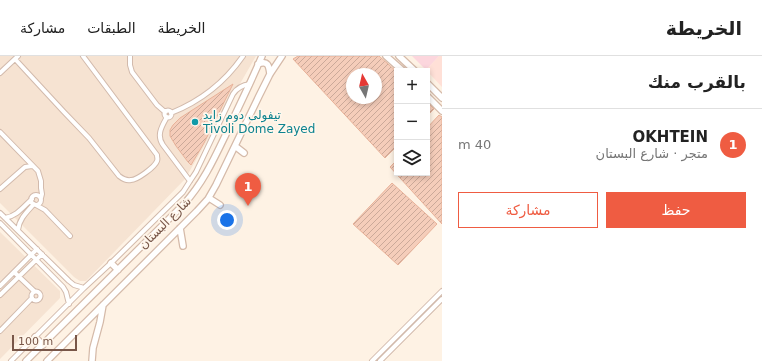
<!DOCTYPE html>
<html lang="ar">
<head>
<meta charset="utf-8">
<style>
	body { margin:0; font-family:"DejaVu Sans","Noto Sans Arabic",sans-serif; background:#f2f2f2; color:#222; direction:rtl }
	.controls { position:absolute; right:12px; top:12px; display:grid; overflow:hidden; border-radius:0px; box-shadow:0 2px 6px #0003 }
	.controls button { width:36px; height:36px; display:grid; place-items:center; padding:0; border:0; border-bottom:1px solid #e0e0e0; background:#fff; color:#222; font:20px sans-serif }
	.compass { position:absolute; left:346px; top:12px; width:36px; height:36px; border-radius:50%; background:#fff; box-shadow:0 2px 6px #0003; rotate:352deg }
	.scale { position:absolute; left:12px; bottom:10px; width:65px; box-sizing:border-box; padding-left:4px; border:2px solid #785648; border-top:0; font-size:11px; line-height:14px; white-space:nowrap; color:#785648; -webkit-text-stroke:3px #fff6eb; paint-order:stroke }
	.you { position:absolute; left:227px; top:164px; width:14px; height:14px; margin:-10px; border:3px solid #fff; border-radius:50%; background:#1a73e8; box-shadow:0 0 0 6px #1a73e833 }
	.badge { display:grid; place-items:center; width:26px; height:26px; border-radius:50%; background:#ef5c42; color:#fff; font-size:13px; font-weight:700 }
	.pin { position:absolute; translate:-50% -33px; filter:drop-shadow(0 1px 2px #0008) }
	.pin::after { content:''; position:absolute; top:21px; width:14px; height:12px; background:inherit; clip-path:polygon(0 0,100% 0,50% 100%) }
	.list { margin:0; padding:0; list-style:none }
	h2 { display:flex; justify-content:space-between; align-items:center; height:52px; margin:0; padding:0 16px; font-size:17px }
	h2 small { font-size:13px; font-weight:400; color:#767676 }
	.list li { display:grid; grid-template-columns:26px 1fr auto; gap:12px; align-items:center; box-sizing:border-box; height:72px; padding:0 16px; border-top:1px solid #e0e0e0 }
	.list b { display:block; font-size:15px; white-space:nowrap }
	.list p { margin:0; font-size:13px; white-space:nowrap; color:#767676 }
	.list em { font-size:13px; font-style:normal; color:#767676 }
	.actions { display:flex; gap:8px; padding:12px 16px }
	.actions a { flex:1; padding:9px 0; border:1px solid #ef5c42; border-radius:0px; text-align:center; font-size:14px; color:#ef5c42 }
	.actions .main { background:#ef5c42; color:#fff }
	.icon { flex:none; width:22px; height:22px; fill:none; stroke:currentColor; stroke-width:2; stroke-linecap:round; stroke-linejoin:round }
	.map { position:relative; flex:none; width:442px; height:305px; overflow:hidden; direction:ltr }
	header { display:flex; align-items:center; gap:24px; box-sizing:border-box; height:56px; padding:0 20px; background:#fff; border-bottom:1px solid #e0e0e0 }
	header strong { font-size:19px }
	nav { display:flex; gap:22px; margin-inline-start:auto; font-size:14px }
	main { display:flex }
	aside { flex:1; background:#fff }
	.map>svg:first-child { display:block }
	.residential { fill:#f6e3d2 }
	.commercial { fill:#ffe0d7 }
	.medical { fill:#fcd6dd }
	.building { fill:url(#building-hatch); stroke:#e8b299; fill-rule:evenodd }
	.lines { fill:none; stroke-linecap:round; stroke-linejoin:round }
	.street-casing { stroke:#d2baac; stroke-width:6 }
	.secondary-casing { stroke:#d5baa9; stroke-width:8 }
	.street { stroke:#fff; stroke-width:4 }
	.secondary { stroke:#fff; stroke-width:5.5 }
	.culture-dot { fill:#0f9aa8; stroke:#fff6eb; stroke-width:1.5 }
	.labels { text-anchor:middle; stroke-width:3.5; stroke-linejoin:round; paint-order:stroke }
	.culture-label { font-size:12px; fill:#0d838f; stroke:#fff6eb; text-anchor:start }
	.street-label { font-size:12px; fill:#785648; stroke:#fff6eb }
</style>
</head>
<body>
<header>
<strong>الخريطة</strong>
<nav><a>الخريطة</a><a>الطبقات</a><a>مشاركة</a></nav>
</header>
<main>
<aside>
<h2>بالقرب منك<small></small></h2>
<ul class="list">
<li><span class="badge">1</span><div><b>OKHTEIN</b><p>متجر · شارع البستان</p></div><em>40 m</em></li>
</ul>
<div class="actions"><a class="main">حفظ</a><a>مشاركة</a></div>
</aside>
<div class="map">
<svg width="442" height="305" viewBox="0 0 442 305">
	<defs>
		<pattern id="building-hatch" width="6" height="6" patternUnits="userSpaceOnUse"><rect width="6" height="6" fill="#f5cdba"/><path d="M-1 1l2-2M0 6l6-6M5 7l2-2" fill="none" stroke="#cba999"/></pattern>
	</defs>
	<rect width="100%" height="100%" fill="#fef2e4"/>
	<!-- residential -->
	<path class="residential" d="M 0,0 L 256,0 L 185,123 L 86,225 L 80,225 L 74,221 L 0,147 Z
		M 0,176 L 60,235 L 60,242 L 0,303 Z"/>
	<!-- commercial -->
	<path class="commercial" d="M 439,0 L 442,0 L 442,31 L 426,14 Z"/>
	<!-- medical -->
	<path class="medical" d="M 412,0 L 439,0 L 426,14 Z"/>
	<!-- building -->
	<path class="building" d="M 298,0 L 379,0 L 397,16 L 397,90 L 385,102 L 293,3 ZM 352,18 L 376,18 L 376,42 L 352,42 Z
		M 233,28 L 204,87 L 191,109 L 188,106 L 176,90 L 170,80 L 170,74 L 173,69 L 180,62 Z
		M 427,46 L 434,53 L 427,60 Z
		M 439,59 L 442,61 L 442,168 L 390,111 L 397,104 L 397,117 L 427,117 L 427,72 Z
		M 392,127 L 437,168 L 398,209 L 353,168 Z"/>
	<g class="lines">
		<!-- street casing -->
		<g class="street-casing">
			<path id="street" d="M 130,0 L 130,9 L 132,16 L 157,49 L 165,56
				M 15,3 L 64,56 L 89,82 L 119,120 C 123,123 126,125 131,124 C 137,124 155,111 157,105 C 158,103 157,102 157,99 L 83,0
				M 0,17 L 18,0
				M164.5 58a3.5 3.5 0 1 1 7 0a3.5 3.5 0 1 1-7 0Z
				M 171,57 C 201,45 225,26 243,0
				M 167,61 C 162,70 156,79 163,89 L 190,125
				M 0,76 L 38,115 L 41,125 L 41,132 L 42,138 L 41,142
				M 0,133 L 25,111 L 32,110
				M31 144a5 5 0 1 1 10 0a5 5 0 1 1-10 0Z
				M 36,149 L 45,154 L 70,180
				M 0,157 L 69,225 L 74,229 L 84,232
				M 5,162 C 17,160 23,151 32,143
				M 0,167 L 63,231 L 66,236 L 69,248
				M 18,174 C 19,163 27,156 34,148
				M 14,216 L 34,235
				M 0,230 L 37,193
				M31.5 240a4.5 4.5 0 1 1 9 0a4.5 4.5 0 1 1-9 0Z
				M 0,239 L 42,198
				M 0,275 L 32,242
				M 11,305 L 84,232 L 111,207 L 183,136 L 190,125 L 196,116 L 233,38 C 237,32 242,29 250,28
				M 372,305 L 442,235
				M 380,305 L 442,243"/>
		</g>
		<!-- secondary casing -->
		<g class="secondary-casing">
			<path id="secondary" d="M 386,0 L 403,15
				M 399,0 L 415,15
				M 258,8 C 268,4 269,10 270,18
				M 427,27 L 442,42
				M 427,40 L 442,55
				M 235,90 L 244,97
				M 209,142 L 220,149
				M 180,172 L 183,190
				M 111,207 L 118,214
				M 35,281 L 43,289
				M 26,305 L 184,148 C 203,127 214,103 226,78 C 238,52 251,26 262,0
				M 47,305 L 197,155 L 208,143 L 216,129 L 259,40 L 270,18 L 282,0
				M 92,305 L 93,292 L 100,266 L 103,249"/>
		</g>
		<!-- street -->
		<use href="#street" class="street"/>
		<!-- secondary -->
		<use href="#secondary" class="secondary"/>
	</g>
	<!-- markers -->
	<circle class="culture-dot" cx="195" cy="66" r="4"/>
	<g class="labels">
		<!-- culture labels -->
		<g class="culture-label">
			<text x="203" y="63">تيفولى دوم زايد<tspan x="203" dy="14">Tivoli Dome Zayed</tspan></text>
		</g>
		<!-- street labels -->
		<g class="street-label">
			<text transform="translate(165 167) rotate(-45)" y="4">شارع البستان</text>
		</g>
	</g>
</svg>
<div class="controls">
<button>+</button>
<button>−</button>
<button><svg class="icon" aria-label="layers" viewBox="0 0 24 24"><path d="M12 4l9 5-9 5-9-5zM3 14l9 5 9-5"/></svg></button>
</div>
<svg class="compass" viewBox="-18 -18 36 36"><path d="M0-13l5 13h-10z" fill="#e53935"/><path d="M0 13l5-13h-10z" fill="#767676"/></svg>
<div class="scale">100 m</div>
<div class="you"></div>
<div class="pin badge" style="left:248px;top:150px">1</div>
</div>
</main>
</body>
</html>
